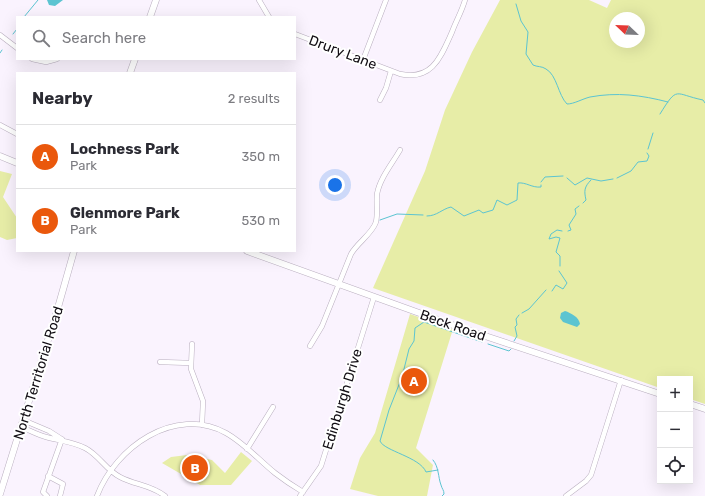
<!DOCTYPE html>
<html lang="en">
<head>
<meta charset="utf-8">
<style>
	body { margin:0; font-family:Rubik,sans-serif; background:#f2f2f3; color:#2b2b33 }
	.controls { position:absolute; right:12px; bottom:12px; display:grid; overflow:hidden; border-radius:0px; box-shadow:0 4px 16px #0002 }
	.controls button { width:36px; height:36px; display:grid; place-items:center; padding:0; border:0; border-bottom:1px solid #e1e1e2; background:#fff; color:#2b2b33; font:20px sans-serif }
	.compass { position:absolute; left:609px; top:12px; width:36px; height:36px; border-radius:50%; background:#fff; box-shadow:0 4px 16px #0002; rotate:293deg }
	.you { position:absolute; left:335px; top:185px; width:14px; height:14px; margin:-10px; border:3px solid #fff; border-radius:50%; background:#1a73e8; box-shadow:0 0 0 6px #1a73e833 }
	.badge { display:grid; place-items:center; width:26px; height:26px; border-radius:50%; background:#ea580c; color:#fff; font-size:13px; font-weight:700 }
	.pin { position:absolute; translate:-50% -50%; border:2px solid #fff; box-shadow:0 1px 4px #0006 }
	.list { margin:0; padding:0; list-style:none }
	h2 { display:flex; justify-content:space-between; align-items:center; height:52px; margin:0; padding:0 16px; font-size:17px }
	h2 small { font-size:13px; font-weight:400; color:#7c7c81 }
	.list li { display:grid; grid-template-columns:26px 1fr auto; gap:12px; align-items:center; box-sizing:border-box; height:64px; padding:0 16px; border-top:1px solid #e1e1e2 }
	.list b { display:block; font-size:15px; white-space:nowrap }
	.list p { margin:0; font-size:13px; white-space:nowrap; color:#7c7c81 }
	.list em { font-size:13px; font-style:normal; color:#7c7c81 }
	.icon { flex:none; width:22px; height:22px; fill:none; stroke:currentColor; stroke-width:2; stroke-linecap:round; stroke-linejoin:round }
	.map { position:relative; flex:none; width:705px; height:496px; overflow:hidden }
	.search { position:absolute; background:#fff; box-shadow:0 4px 16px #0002; left:16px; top:16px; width:280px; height:44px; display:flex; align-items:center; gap:10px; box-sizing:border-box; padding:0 14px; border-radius:0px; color:#7c7c81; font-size:15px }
	.panel { position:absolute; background:#fff; box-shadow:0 4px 16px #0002; left:16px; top:72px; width:280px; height:180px; border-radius:0px }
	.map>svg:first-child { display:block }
	.green { fill:#e7eda7; fill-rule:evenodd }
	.water { fill:#5cc4d1 }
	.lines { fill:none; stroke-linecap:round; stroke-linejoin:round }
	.stream { stroke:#5cc4d1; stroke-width:1 }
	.street-casing { stroke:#b9aebf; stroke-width:5.5 }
	.secondary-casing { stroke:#b9aebf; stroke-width:7 }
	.street { stroke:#fff; stroke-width:4.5 }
	.secondary { stroke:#fff; stroke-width:6 }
	.labels { text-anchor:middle; stroke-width:4; stroke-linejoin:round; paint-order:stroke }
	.street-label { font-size:14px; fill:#120e14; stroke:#fff }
</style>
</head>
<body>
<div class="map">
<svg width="705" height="496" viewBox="0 0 705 496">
	<rect width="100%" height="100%" fill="#faf3fe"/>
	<!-- green -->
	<path class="green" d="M 500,0 L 589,0 L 607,8 L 611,0 L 705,0 L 705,404 L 690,399 L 690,379 L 660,379 L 660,388 L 373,288 L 425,171 L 445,110 L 472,52 ZM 615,18 L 639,18 L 639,42 L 615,42 Z
		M 0,171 L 12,174 L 3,197 L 17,218 L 17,238 L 7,240 L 0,237 Z
		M 410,314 L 453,329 L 416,448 L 433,465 L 427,496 L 378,496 L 350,489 L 360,458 L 375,433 Z
		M 241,452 L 252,461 L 231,485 L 200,485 L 162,463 L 171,457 L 187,455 L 212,460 L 225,473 Z"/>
	<!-- water -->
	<path class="water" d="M 47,0 L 63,0 L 55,6 L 49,5 Z
		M 565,311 C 571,313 579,317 580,324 L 577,327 L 563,322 L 560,318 L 561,313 Z"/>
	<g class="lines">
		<!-- stream -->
		<path class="stream" d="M 516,4 L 521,21 L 528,32 L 526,54 L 533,65 C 537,67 542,66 546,69 C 557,75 558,95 567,104 C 574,104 582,99 590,97 C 617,92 641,95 668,102
			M 24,17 L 38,0
			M 13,34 L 17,29
			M 0,53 L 2,50
			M 660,114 C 678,85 674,94 703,100 L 705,103
			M 648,149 L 653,133
			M 567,178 L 575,185 L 587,178 L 601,181 L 613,179
			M 617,178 L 631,171 L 638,162 L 647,161 L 649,156 L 647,153
			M 541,182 L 545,177 L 563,176
			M 583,203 L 586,200 C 584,191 584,187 591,180
			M 427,216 C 437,216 442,209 451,207 L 464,216 L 479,210 L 483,213 L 493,210 L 497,200 L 507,205 L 517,200 L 518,183 C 526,182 532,188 541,187 L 541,185
			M 380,220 L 397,214 L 423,215
			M 568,231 L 571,230 L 569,225 L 576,214 L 575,209 L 579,206
			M 560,266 L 560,256 L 556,252 L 560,238 L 556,237 L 549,239 L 551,234 L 557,230 L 562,231
			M 552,291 L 556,285 L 563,289 L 567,283 L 559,271
			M 522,313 L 529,309 L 546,290
			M 514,341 L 517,336 L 515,327 L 517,325 L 516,319 L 519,315
			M 488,344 L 509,351 L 511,349
			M 433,460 C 439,467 438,477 441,485 C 442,489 444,490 444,494 L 442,496
			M 438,470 L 426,472 C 420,457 384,451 380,441 L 389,410 L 402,377 L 409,349 L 414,341 L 415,328 L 424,322 L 482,342"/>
		<!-- street casing -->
		<g class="street-casing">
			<path id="street" d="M 259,0 L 269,17
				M 295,34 L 400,74 C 433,81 441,56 452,32 C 456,21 462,11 465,0
				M 0,35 L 17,48
				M 32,59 L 46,62 L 57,59
				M 363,60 L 386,0
				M 380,100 L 386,88 L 391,71
				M 0,125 L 17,134
				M 192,344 L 191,369 L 203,401 L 202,425
				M 310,346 L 322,326 L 351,254 C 357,243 372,234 376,222 C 378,213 376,203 377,194 C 380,178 392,164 400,150
				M 160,362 L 191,363
				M 23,420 L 49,431 L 60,438
				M 21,427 C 29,430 38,435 46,437 C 60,441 71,441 85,448 C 99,455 106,470 120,477 C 135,485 151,485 165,496
				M 247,449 L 273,407
				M 48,476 L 63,484 L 60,496
				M 47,496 L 43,492 L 62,439
				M 97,496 C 115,448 174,405 226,433 C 244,443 259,460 275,473 C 284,480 293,486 303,492
				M 300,496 L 321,466 L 374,297
				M 566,496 L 586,481 L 591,475 L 621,380"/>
		</g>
		<!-- secondary casing -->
		<g class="secondary-casing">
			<path id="secondary" d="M 150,17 L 156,0
				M 130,73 L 135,59
				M 0,156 L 17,163
				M 247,251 L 461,328 L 660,394
				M 690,404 L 705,409
				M 0,494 L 57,311 L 74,251"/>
		</g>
		<!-- street -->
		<use href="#street" class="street"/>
		<!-- secondary -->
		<use href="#secondary" class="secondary"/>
	</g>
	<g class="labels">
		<!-- street labels -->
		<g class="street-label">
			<text transform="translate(343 52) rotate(21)" y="5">Drury Lane</text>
			<text transform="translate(453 325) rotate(19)" y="5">Beck Road</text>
			<text transform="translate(38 373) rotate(-73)" y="5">North Territorial Road</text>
			<text transform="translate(342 399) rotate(-73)" y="5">Edinburgh Drive</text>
		</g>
	</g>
</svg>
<div class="controls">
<button>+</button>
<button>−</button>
<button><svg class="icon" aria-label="locate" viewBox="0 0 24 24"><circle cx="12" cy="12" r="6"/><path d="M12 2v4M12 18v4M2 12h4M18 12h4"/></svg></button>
</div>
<svg class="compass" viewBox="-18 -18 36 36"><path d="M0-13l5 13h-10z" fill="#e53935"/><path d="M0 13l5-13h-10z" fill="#7c7c81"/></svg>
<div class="you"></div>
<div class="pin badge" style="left:414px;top:381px">A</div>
<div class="pin badge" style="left:195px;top:468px">B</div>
<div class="search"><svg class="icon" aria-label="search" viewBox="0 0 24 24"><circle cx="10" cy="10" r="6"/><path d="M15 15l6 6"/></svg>Search here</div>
<section class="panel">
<h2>Nearby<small>2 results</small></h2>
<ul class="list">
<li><span class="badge">A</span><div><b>Lochness Park</b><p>Park</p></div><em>350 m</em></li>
<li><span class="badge">B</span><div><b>Glenmore Park</b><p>Park</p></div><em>530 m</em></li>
</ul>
</section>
</div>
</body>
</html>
